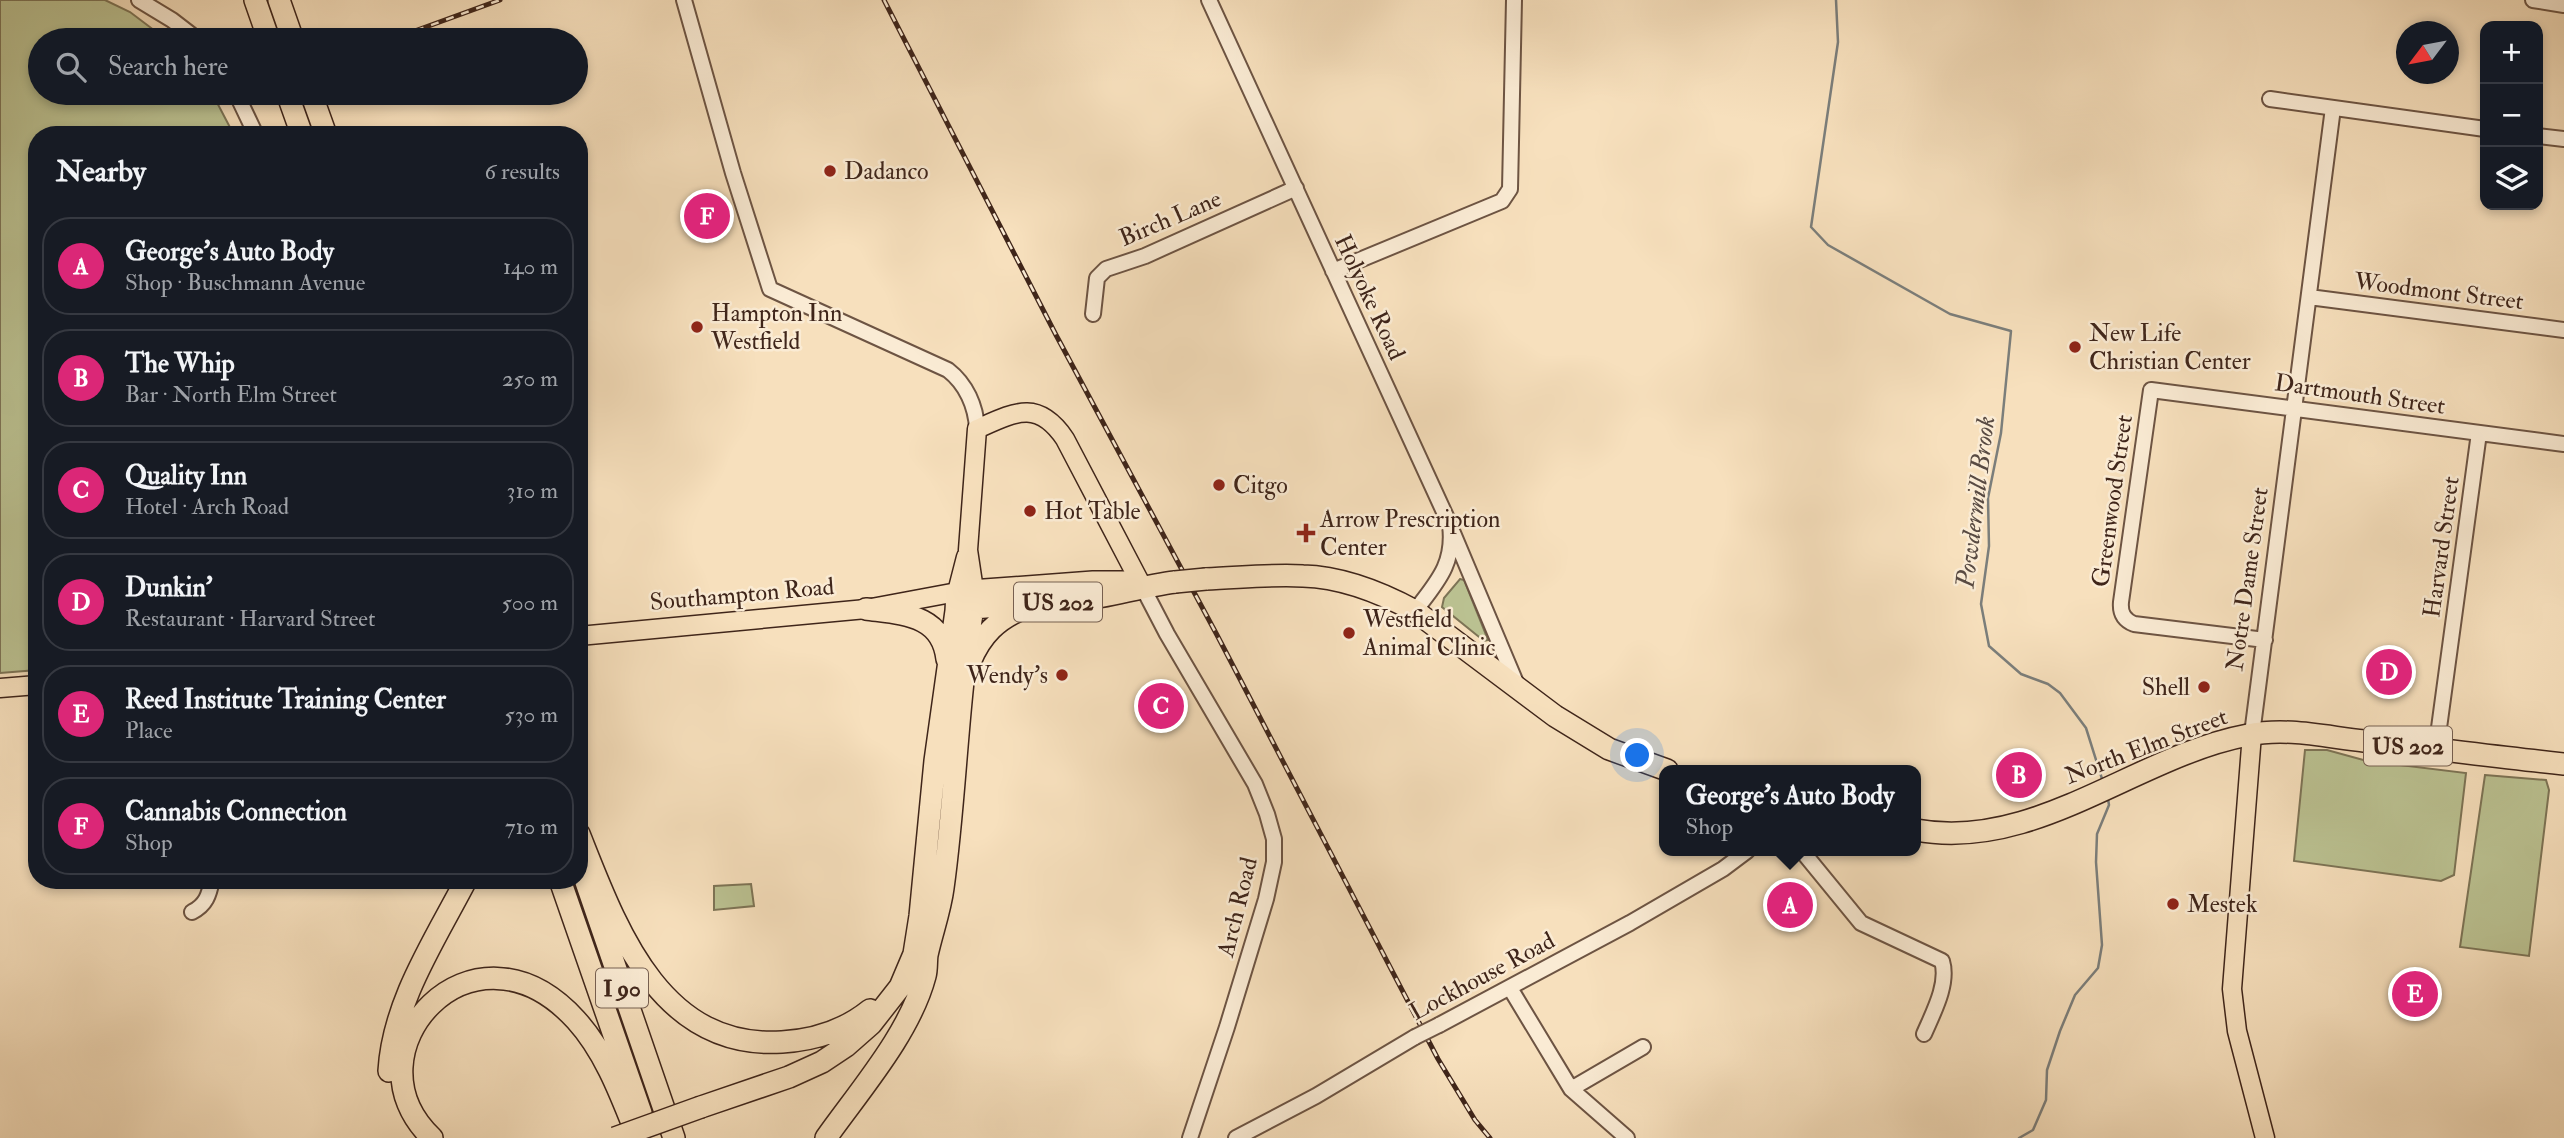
<!DOCTYPE html>
<html lang="en">
<head>
<meta charset="utf-8">
<style>
	body { margin:0; font-family:"IM FELL Double Pica",serif; background:#242831; color:#f1f3f6 }
	.controls { position:absolute; right:21px; top:21px; display:grid; overflow:hidden; border-radius:14px; box-shadow:0 4px 10px #0003 }
	.controls button { width:63px; height:63px; display:grid; place-items:center; padding:0; border:0; border-bottom:2px solid #363941; background:#171b24; color:#f1f3f6; font:35px sans-serif }
	.compass { position:absolute; left:2396px; top:21px; width:63px; height:63px; border-radius:50%; background:#171b24; box-shadow:0 4px 10px #0003; rotate:238deg }
	.you { position:absolute; left:1638px; top:756px; width:24px; height:24px; margin:-18px; border:5px solid #fff; border-radius:50%; background:#1a73e8; box-shadow:0 0 0 10px #1a73e833 }
	.badge { display:grid; place-items:center; width:46px; height:46px; border-radius:50%; background:#db2777; color:#fff; font-size:23px; font-weight:700 }
	.pin { position:absolute; translate:-50% -50%; border:4px solid #fff; box-shadow:0 2px 7px #0006 }
	.popup { position:absolute; left:1659px; top:765px; width:262px; height:91px; box-sizing:border-box; display:grid; place-content:center; border-radius:14px; background:#171b24; filter:drop-shadow(0 2px 5px #0005); font-size:23px; white-space:nowrap; color:#9ea1a6 }
	.popup b { font-size:26px; color:#f1f3f6 }
	.popup::after { content:''; position:absolute; left:50%; top:100%; margin-left:-14px; border:14px solid transparent; border-top-color:#171b24 }
	.list { margin:0; padding:0; list-style:none }
	h2 { display:flex; justify-content:space-between; align-items:center; height:91px; margin:0; padding:0 28px; font-size:30px }
	h2 small { font-size:23px; font-weight:400; color:#9ea1a6 }
	.list li { display:grid; grid-template-columns:46px 1fr auto; gap:21px; align-items:center; box-sizing:border-box; height:98px; margin:0 14px 14px; padding:0 14px; border:2px solid #363941; border-radius:28px }
	.list b { display:block; font-size:26px; white-space:nowrap }
	.list p { margin:0; font-size:23px; white-space:nowrap; color:#9ea1a6 }
	.list em { font-size:23px; font-style:normal; color:#9ea1a6 }
	.icon { flex:none; width:38px; height:38px; fill:none; stroke:currentColor; stroke-width:2; stroke-linecap:round; stroke-linejoin:round }
	.map { position:relative; flex:none; width:2564px; height:1138px; overflow:hidden }
	.search { position:absolute; background:#171b24; box-shadow:0 4px 10px #0003; left:28px; top:28px; width:560px; height:77px; display:flex; align-items:center; gap:18px; box-sizing:border-box; padding:0 24px; border-radius:38px; color:#9ea1a6; font-size:26px }
	.panel { position:absolute; background:#171b24; box-shadow:0 4px 10px #0003; left:28px; top:126px; width:560px; height:763px; border-radius:28px }
	.map>svg:first-child { display:block }
	.green { fill:#bbc292; stroke:#7d7456; stroke-width:2 }
	.lines { fill:none; stroke-linecap:round; stroke-linejoin:round }
	.stream { stroke:#7b7e7b; stroke-width:2.5 }
	.minor-casing { stroke:#6d5443; stroke-width:18 }
	.major-casing { stroke:#3f251a; stroke-width:21 }
	.highway-casing { stroke:#3f251a; stroke-width:24 }
	.minor { stroke:#faebd4; stroke-width:14 }
	.major { stroke:#f7e0bd; stroke-width:18 }
	.highway { stroke:#f7e0bd; stroke-width:21 }
	.rail-casing { stroke:#3f251a; stroke-width:5 }
	.rail { stroke:#faebd4; stroke-width:2.5; stroke-dasharray:8; stroke-linecap:butt }
	.minor-bridge-casing { stroke:#6d5443; stroke-width:18; stroke-linecap:butt }
	.highway-bridge-casing { stroke:#3f251a; stroke-width:24; stroke-linecap:butt }
	.minor-bridge { stroke:#faebd4; stroke-width:14 }
	.highway-bridge { stroke:#f7e0bd; stroke-width:21 }
	.poi-dot { fill:#8f2418; stroke:#faebd4; stroke-width:2.5 }
	.labels { text-anchor:middle; stroke-width:5; stroke-linejoin:round; paint-order:stroke }
	.shield { fill:#faebd4; stroke:#776052; stroke-width:2 }
	.shield-label { font-size:23px; font-weight:bold; fill:#3f251a }
	.poi-label { font-size:24px; fill:#3f251a; stroke:#faebd4; text-anchor:start }
	.street-label { font-size:24px; fill:#3f251a; stroke:#faebd4 }
	.water-label { font-size:26px; font-style:italic; fill:#584a42; stroke:#faebd4 }
</style>
</head>
<body>
<div class="map">
<svg width="2564" height="1138" viewBox="0 0 2564 1138">
	<rect width="100%" height="100%" fill="#f7e0bd"/>
	<filter id="stains"><feTurbulence type="fractalNoise" baseFrequency=".00286" numOctaves="4"/><feColorMatrix values="0 0 0 0 .2 0 0 0 0 .09 0 0 0 0 .02 0 0 0 .5 -.17"/></filter>
	<radialGradient id="worn" r=".72"><stop offset=".6" stop-color="#630" stop-opacity="0"/><stop offset="1" stop-color="#630" stop-opacity=".3"/></radialGradient>
	<!-- green -->
	<path class="green" d="M 0,0 L 105,0 L 130,12 L 167,40 L 40,40 L 40,93 L 212,93 L 234,135 L 37,135 L 37,670 L 0,673 Z
		M 1460,579 L 1464,580 L 1488,640 L 1484,641 L 1442,607 L 1444,598 Z
		M 2305,750 L 2327,750 L 2367,761 L 2466,773 L 2454,875 L 2441,881 L 2294,861 Z
		M 2485,775 L 2546,780 L 2549,790 L 2529,956 L 2460,947 Z
		M 751,884 L 754,906 L 714,910 L 714,886 Z"/>
	<g class="lines">
		<!-- stream -->
		<path class="stream" d="M 1836,0 L 1838,42 L 1811,227 L 1828,245 L 1950,314 L 2011,331 L 2001,433 L 1988,498 L 1989,546 L 1981,604 L 1989,646 L 2021,674 L 2048,684 L 2060,693 L 2086,728 L 2103,782
			M 2019,1138 L 2033,1130 L 2046,1100 L 2047,1070 L 2060,1031 L 2075,995 L 2098,968 L 2102,945 L 2096,862 L 2097,834 L 2109,805 L 2108,799"/>
		<!-- minor casing -->
		<g class="minor-casing">
			<path id="minor" d="M 139,0 L 172,20 L 198,40
				M 684,0 L 733,173 L 770,289 L 948,370 C 966,384 976,406 977,429
				M 1209,0 L 1450,525 C 1455,564 1437,582 1415,611
				M 2533,0 L 2564,5
				M 236,93 L 256,135
				M 2270,99 L 2485,129
				M 2538,136 L 2564,139
				M 1333,271 L 1502,201 L 1510,189 L 1514,0
				M 2309,297 L 2564,330
				M 1093,314 L 1097,278 L 1106,269 L 1145,256 L 1296,188
				M 1453,533 L 1517,685
				M 1142,586 L 1167,634 L 1255,784 L 1267,814 L 1274,839 L 1274,862 L 1266,899 L 1227,1027 L 1190,1138
				M 2265,640 L 2134,624 C 2124,620 2120,613 2121,602 L 2151,390 L 2564,444
				M 2252,734 L 2333,108
				M 2436,750 L 2479,433
				M 1802,851 L 1861,923 L 1942,961 C 1949,984 1933,1013 1924,1034
				M 192,912 C 206,905 209,895 212,880
				M 1510,988 L 1571,1089 L 1627,1138
				M 1439,1025 L 1630,923 L 1723,869 L 1747,851
				M 1571,1089 L 1643,1047
				M 1236,1138 L 1316,1096 L 1415,1037"/>
		</g>
		<!-- major casing -->
		<g class="major-casing">
			<path id="major" d="M 974,590 L 968,550 L 977,429 C 1015,412 1038,399 1065,439 L 1142,586
				M 579,636 L 866,609 L 957,592 L 966,557
				M 0,688 L 37,685
				M 2252,734 L 2232,989 L 2237,1031 L 2265,1138"/>
		</g>
		<!-- highway casing -->
		<g class="highway-casing">
			<path id="highway" d="M 255,0 L 269,40
				M 279,0 L 293,40
				M 287,93 L 302,135
				M 311,93 L 326,135
				M 1206,579 C 1238,578 1271,574 1303,576 C 1342,577 1380,592 1415,611 L 1555,716 L 1609,749 L 1667,770
				M 866,609 C 902,614 942,614 947,659
				M 962,610 C 1001,603 1041,606 1080,600 C 1112,596 1143,586 1175,582
				M 970,662 C 981,635 998,618 1025,608
				M 1916,830 C 2035,852 2136,756 2248,735 C 2287,727 2326,737 2364,741 C 2431,748 2497,757 2564,764
				M 579,834 C 616,927 659,1050 782,1042 C 815,1040 844,1031 870,1010
				M 560,880 L 641,1113
				M 586,882 L 674,1138
				M 389,1071 C 393,1002 435,940 466,880
				M 701,1107 L 789,1077 L 822,1062 L 846,1046 L 871,1024 L 900,987 L 914,954 L 920,916 L 935,761 L 956,611 L 957,592 L 1093,582 L 1125,582 L 1142,586
				M 432,1138 C 342,1053 472,906 576,1020 C 606,1053 622,1098 638,1138
				M 826,1138 C 860,1090 910,1033 925,976 C 927,969 926,961 927,955 C 932,932 940,911 943,888 C 956,795 957,701 973,608 L 974,590"/>
		</g>
		<!-- minor -->
		<use href="#minor" class="minor"/>
		<!-- major -->
		<use href="#major" class="major"/>
		<!-- highway -->
		<use href="#highway" class="highway"/>
		<!-- rail casing -->
		<g class="rail-casing">
			<path id="rail" d="M 884,0 L 1056,335 L 1217,635 L 1438,1059 L 1475,1120 L 1490,1138
				M 401,36 L 500,0"/>
		</g>
		<!-- rail -->
		<use href="#rail" class="rail"/>
		<!-- minor-bridge casing -->
		<g class="minor-bridge-casing">
			<path id="minor-bridge" d="M 1415,1037 L 1439,1025"/>
		</g>
		<!-- highway-bridge casing -->
		<g class="highway-bridge-casing">
			<path id="highway-bridge" d="M 1175,582 L 1206,579
				M 615,1138 L 701,1107"/>
		</g>
		<!-- minor-bridge -->
		<use href="#minor-bridge" class="minor-bridge"/>
		<!-- highway-bridge -->
		<use href="#highway-bridge" class="highway-bridge"/>
	</g>
	<!-- markers -->
	<g class="poi-dot">
		<circle cx="830" cy="171" r="7"/>
		<circle cx="697" cy="327" r="7"/>
		<circle cx="2075" cy="347" r="7"/>
		<circle cx="1219" cy="485" r="7"/>
		<circle cx="1030" cy="511" r="7"/>
		<path d="M1302.5 522.5h7v7h7v7h-7v7h-7v-7h-7v-7h7z"/>
		<circle cx="1349" cy="633" r="7"/>
		<circle cx="1062" cy="675" r="7"/>
		<circle cx="2204" cy="687" r="7"/>
		<circle cx="2173" cy="904" r="7"/>
	</g>
	<g class="labels">
		<!-- shield labels -->
		<g class="shield">
			<rect x="1014" y="582.5" width="88" height="39" rx="5"/>
			<rect x="2364" y="726.5" width="88" height="39" rx="5"/>
			<rect x="596" y="968.5" width="52" height="39" rx="5"/>
		</g>
		<g class="shield-label">
			<text x="1058" y="610">US 202</text>
			<text x="2408" y="754">US 202</text>
			<text x="622" y="996">I 90</text>
		</g>
		<!-- poi labels -->
		<g class="poi-label">
			<text x="844" y="179">Dadanco</text>
			<text x="711" y="321">Hampton Inn<tspan x="711" dy="28">Westfield</tspan></text>
			<text x="2089" y="341">New Life<tspan x="2089" dy="28">Christian Center</tspan></text>
			<text x="1233" y="493">Citgo</text>
			<text x="1044" y="519">Hot Table</text>
			<text x="1320" y="527">Arrow Prescription<tspan x="1320" dy="28">Center</tspan></text>
			<text x="1363" y="627">Westfield<tspan x="1363" dy="28">Animal Clinic</tspan></text>
			<text x="1048" y="683" text-anchor="end">Wendy's</text>
			<text x="2190" y="695" text-anchor="end">Shell</text>
			<text x="2187" y="912">Mestek</text>
		</g>
		<!-- street labels -->
		<g class="street-label">
			<text transform="translate(1170 218) rotate(-23)" y="8">Birch Lane</text>
			<text transform="translate(2439 291) rotate(7)" y="8">Woodmont Street</text>
			<text transform="translate(1370 297) rotate(65)" y="8">Holyoke Road</text>
			<text transform="translate(2360 394) rotate(8)" y="8">Dartmouth Street</text>
			<text transform="translate(2112 501) rotate(-82)" y="8">Greenwood Street</text>
			<text transform="translate(2441 547) rotate(-82)" y="8">Harvard Street</text>
			<text transform="translate(2247 579) rotate(-82)" y="8">Notre Dame Street</text>
			<text transform="translate(742 594) rotate(-5)" y="8">Southampton Road</text>
			<text transform="translate(2146 746) rotate(-21)" y="8">North Elm Street</text>
			<text transform="translate(1237 907) rotate(-76)" y="8">Arch Road</text>
			<text transform="translate(1482 976) rotate(-28)" y="8">Lockhouse Road</text>
		</g>
		<!-- water labels -->
		<g class="water-label">
			<text transform="translate(1975 502) rotate(-83)" y="9">Powdermill Brook</text>
		</g>
	</g>
	<rect width="100%" height="100%" filter="url(#stains)"/>
	<rect width="100%" height="100%" fill="url(#worn)"/>
</svg>
<div class="controls">
<button>+</button>
<button>−</button>
<button><svg class="icon" aria-label="layers" viewBox="0 0 24 24"><path d="M12 4l9 5-9 5-9-5zM3 14l9 5 9-5"/></svg></button>
</div>
<svg class="compass" viewBox="-18 -18 36 36"><path d="M0-13l5 13h-10z" fill="#e53935"/><path d="M0 13l5-13h-10z" fill="#9ea1a6"/></svg>
<div class="you"></div>
<div class="pin badge" style="left:1790px;top:905px">A</div>
<div class="popup"><b>George's Auto Body</b>Shop</div>
<div class="pin badge" style="left:2019px;top:775px">B</div>
<div class="pin badge" style="left:1161px;top:706px">C</div>
<div class="pin badge" style="left:2389px;top:672px">D</div>
<div class="pin badge" style="left:2415px;top:994px">E</div>
<div class="pin badge" style="left:707px;top:216px">F</div>
<div class="search"><svg class="icon" aria-label="search" viewBox="0 0 24 24"><circle cx="10" cy="10" r="6"/><path d="M15 15l6 6"/></svg>Search here</div>
<section class="panel">
<h2>Nearby<small>6 results</small></h2>
<ul class="list">
<li><span class="badge">A</span><div><b>George's Auto Body</b><p>Shop · Buschmann Avenue</p></div><em>140 m</em></li>
<li><span class="badge">B</span><div><b>The Whip</b><p>Bar · North Elm Street</p></div><em>250 m</em></li>
<li><span class="badge">C</span><div><b>Quality Inn</b><p>Hotel · Arch Road</p></div><em>310 m</em></li>
<li><span class="badge">D</span><div><b>Dunkin'</b><p>Restaurant · Harvard Street</p></div><em>500 m</em></li>
<li><span class="badge">E</span><div><b>Reed Institute Training Center</b><p>Place</p></div><em>530 m</em></li>
<li><span class="badge">F</span><div><b>Cannabis Connection</b><p>Shop</p></div><em>710 m</em></li>
</ul>
</section>
</div>
</body>
</html>
